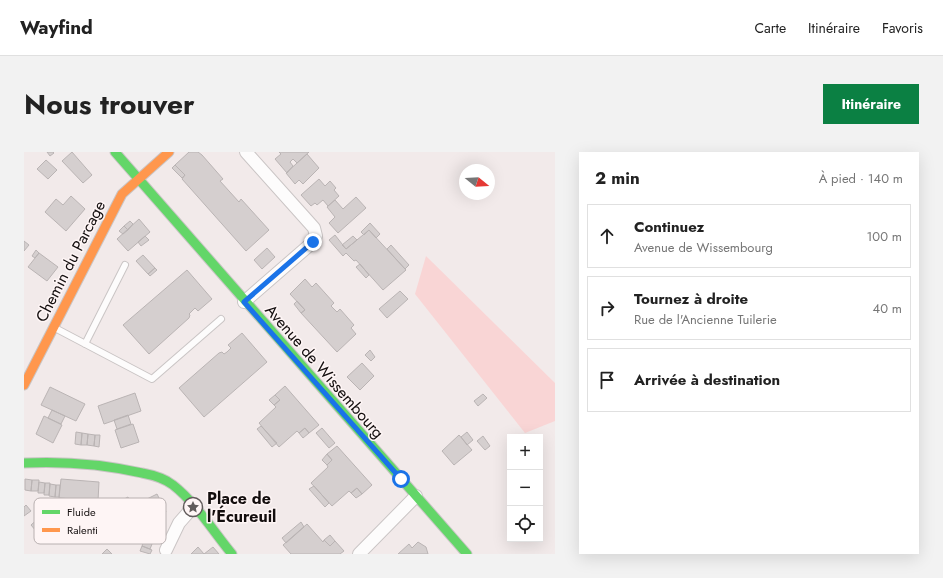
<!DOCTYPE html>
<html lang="fr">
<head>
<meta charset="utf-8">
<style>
	body { margin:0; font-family:Jost,sans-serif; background:#f2f2f2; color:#222 }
	.controls { position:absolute; right:12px; bottom:12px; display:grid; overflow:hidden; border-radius:0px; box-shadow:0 4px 16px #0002 }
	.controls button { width:36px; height:36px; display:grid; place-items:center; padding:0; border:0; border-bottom:1px solid #e0e0e0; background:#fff; color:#222; font:20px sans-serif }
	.compass { position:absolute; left:435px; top:12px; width:36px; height:36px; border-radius:50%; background:#fff; box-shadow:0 4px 16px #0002; rotate:108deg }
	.stop { position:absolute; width:12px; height:12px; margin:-9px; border:3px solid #1a73e8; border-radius:50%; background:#fff }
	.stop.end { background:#1a73e8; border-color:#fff; box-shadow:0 1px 4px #0008 }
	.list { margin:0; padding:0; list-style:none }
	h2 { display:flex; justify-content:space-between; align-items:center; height:52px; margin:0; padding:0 16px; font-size:17px }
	h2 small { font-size:13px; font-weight:400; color:#767676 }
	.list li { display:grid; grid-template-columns:26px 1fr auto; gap:12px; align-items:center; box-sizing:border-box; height:64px; margin:0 8px 8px; padding:0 8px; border:1px solid #e0e0e0; border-radius:0px }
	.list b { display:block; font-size:15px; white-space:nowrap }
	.list p { margin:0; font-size:13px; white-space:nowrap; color:#767676 }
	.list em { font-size:13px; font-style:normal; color:#767676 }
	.icon { flex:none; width:22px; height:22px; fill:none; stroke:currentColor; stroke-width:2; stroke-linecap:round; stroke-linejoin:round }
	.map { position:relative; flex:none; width:531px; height:402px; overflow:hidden; border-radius:0px }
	header { display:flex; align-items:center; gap:24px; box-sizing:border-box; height:56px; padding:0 20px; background:#fff; border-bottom:1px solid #e0e0e0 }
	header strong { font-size:19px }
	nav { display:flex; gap:22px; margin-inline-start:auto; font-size:14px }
	.intro { display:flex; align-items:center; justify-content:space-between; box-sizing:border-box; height:96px; padding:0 24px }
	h1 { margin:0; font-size:28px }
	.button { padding:10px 18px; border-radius:0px; background:#0b8043; color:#fff; font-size:14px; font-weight:700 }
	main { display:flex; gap:24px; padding:0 24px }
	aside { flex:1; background:#fff; border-radius:0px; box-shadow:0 4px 16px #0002 }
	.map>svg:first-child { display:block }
	.green { fill:#f9d5d5 }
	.building { fill:#d5cfcf; stroke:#bab4b4 }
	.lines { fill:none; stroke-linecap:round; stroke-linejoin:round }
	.lane-casing { stroke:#cac5c5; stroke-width:8 }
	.street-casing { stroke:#cac5c5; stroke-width:14 }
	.fast-casing { stroke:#cac5c5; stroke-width:11 }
	.slow-casing { stroke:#cac5c5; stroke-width:11 }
	.lane { stroke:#fdfcfc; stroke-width:6 }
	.street { stroke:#fdfcfc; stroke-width:12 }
	.fast { stroke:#63d668; stroke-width:9 }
	.slow { stroke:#ff974d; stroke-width:9 }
	.route { stroke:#1a73e8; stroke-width:5 }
	.labels { text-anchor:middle; stroke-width:3; stroke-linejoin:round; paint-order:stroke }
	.street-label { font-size:16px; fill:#130e0e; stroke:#fef5f5 }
	.poi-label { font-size:16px; font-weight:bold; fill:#130e0e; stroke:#fef5f5; text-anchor:start }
	.key { fill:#fef5f5; stroke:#b8b0b0; stroke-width:1 }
	.key-label { font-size:11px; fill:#130e0e }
</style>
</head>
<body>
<header>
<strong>Wayfind</strong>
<nav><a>Carte</a><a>Itinéraire</a><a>Favoris</a></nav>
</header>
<div class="intro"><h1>Nous trouver</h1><a class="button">Itinéraire</a></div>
<main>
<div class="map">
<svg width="531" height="402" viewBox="0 0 531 402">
	<rect width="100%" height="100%" fill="#f2eaea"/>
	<!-- green -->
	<path class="green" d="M 402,104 L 531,231 L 531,269 L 501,281 L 391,142 Z"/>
	<!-- building -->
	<path class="building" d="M 23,0 L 29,0 L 30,1 L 26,4 Z
		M 48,0 L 68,23 L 59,31 L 38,9 Z
		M 165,0 L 174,0 L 178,3 L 199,27 L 196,29 L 215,50 L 217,47 L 245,78 L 222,99 L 158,27 L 161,23 L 151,13 Z
		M 255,0 L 285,0 L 273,11 L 269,7 L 266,10 L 269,14 L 263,21 L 251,7 L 257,2 Z
		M 283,2 L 295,16 L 279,32 L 275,28 L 271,32 L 262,21 Z
		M 22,8 L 33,18 L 24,27 L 13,17 Z
		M 151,13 L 161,23 L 158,26 L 148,16 Z
		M 295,27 L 301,34 L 306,29 L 312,36 L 310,38 L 315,44 L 304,54 L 299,48 L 293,53 L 291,51 L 287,54 L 277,43 Z
		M 47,44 L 61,57 L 42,79 L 21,60 L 32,47 L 39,53 Z
		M 332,45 L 342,56 L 314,81 L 305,71 L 311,65 L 303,55 L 311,48 L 319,57 Z
		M 115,67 L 126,80 L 104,99 L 93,87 Z
		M 106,69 L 109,72 L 104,78 L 100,74 Z
		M 346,71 L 356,82 L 352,86 L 345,78 L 340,83 L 337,80 Z
		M 100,74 L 104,78 L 99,82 L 95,79 Z
		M 345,78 L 382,118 L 359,138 L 332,108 L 330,109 L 322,101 L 319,104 L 305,88 L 311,83 L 322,97 Z
		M 121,84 L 125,88 L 117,94 L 114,90 Z
		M 329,84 L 333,88 L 322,97 L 318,93 Z
		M 0,89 L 5,93 L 0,99 Z
		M 367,93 L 385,113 L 381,117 L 363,97 Z
		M 243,96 L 251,105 L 238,117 L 230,108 Z
		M 12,98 L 15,101 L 11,106 L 8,104 Z
		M 15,101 L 34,115 L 23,129 L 4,115 Z
		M 119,103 L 131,116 L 124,122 L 112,109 Z
		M 336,112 L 345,123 L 342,126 L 332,115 Z
		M 131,116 L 133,118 L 126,124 L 124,122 Z
		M 163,118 L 188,147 L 174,159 L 171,156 L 165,162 L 166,163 L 165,166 L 125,202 L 99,173 Z
		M 281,127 L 288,135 L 292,131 L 310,151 L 307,154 L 313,160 L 316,157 L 330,173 L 327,176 L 332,182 L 313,200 L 277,161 L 281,158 L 266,142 Z
		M 376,139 L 384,147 L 363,166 L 355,157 Z
		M 273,149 L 281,158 L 277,161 L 270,152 Z
		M 218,181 L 243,210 L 180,265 L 155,236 L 195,201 L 198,200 L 200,202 L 203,200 L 207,196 L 204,193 Z
		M 346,198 L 351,205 L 347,209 L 341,203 Z
		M 338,211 L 350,224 L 336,238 L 323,225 Z
		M 261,234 L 295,273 L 285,281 L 281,276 L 275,281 L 273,279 L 255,295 L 235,271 L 252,255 L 250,253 L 256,248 L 251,243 Z
		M 26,235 L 61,252 L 52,269 L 17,253 Z
		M 111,241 L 117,259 L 80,272 L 74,254 Z
		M 459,242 L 463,246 L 454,254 L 450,249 Z
		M 251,243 L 256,248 L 250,253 L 245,248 Z
		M 28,258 L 41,264 L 37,272 L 24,266 Z
		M 104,263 L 107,272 L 93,277 L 90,268 Z
		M 20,264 L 38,273 L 29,291 L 12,282 Z
		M 109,272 L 115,290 L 97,296 L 91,278 Z
		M 237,274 L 253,291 L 248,295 L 233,277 Z
		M 281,276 L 285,281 L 279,286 L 275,281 Z
		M 298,276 L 311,291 L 305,296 L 292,281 Z
		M 52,280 L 58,281 L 57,293 L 51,292 Z
		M 443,280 L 449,288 L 443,293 L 437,285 Z
		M 58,281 L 64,282 L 63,293 L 57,293 Z
		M 64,282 L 71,283 L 70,294 L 63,293 Z
		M 71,283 L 76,283 L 75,295 L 70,294 Z
		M 435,283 L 448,298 L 430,313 L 418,299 Z
		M 459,284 L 466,294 L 461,298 L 453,289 Z
		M 313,294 L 348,333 L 338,342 L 333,336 L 327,341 L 325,339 L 308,354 L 287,331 L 304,315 L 303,313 L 308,308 L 303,302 Z
		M 303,302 L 308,308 L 303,313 L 298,308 Z
		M 1,327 L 8,328 L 7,339 L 1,338 Z
		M 37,327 L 75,330 L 74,349 L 35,346 Z
		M 8,328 L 15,328 L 14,339 L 7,339 Z
		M 15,330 L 21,331 L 20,341 L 14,341 Z
		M 21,331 L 26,331 L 25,343 L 20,343 Z
		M 26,332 L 32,333 L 31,345 L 25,344 Z
		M 32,333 L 36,333 L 35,345 L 31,345 Z
		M 290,334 L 305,351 L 301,355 L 285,337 Z
		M 333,336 L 338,342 L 332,346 L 327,341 Z
		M 133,342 L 142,360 L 124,369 L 115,351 Z
		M 104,345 L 121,381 L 104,389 L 87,354 Z
		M 2,353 L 7,359 L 0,364 L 0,355 Z
		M 17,364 L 22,371 L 12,379 L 7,373 Z
		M 277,370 L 280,375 L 262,391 L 258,386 Z
		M 283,372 L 299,390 L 300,388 L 306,394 L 311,389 L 320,399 L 316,402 L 267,402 L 259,393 Z
		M 306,383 L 311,389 L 306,394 L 300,388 Z
		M 120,389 L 128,392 L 126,397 L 118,394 Z
		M 394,390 L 402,395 L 404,402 L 374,402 L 385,392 L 388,396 Z
		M 118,394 L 128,398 L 126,402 L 116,399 Z
		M 174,395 L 180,402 L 189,395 L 195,402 L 167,402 Z
		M 83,397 L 88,402 L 78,402 Z"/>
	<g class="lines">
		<!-- lane casing -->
		<g class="lane-casing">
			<path id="lane" d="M 31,176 L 128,227 L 197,167
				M 61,192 L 101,113"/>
		</g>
		<!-- street casing -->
		<g class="street-casing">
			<path id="street" d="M 220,150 L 289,90 L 292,84 L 290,76 L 222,0
				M 142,398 L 155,371 L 169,355
				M 335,402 L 392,344"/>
		</g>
		<!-- fast casing -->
		<g class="fast-casing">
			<path id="fast" d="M 91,0 L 443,402
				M 0,311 C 40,309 78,312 118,321 C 129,323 140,326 149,333 C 172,351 189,379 208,402"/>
		</g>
		<!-- slow casing -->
		<g class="slow-casing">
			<path id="slow" d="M 0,233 L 98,42 L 145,0"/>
		</g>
		<!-- lane -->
		<use href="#lane" class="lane"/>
		<!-- street -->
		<use href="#street" class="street"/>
		<!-- fast -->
		<use href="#fast" class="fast"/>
		<!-- slow -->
		<use href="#slow" class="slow"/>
	</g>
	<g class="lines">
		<!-- route -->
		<path class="route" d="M 289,90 L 220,150 L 377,327"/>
	</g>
	<!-- icons -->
	<defs>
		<g id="sight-ring" transform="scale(1)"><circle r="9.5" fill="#fef5f5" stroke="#615b5b" stroke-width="1.5"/><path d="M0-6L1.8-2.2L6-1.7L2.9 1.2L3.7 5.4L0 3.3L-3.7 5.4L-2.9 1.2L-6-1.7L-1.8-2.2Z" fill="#615b5b"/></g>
	</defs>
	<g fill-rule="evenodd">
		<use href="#sight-ring" x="169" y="355"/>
	</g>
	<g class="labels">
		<!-- street labels -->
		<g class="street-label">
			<text transform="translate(46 109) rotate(-63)" y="6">Chemin du Parcage</text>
			<text transform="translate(301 219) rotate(49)" y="6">Avenue de Wissembourg</text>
		</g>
		<!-- poi labels -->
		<g class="poi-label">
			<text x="183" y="352">Place de<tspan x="183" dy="18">l'Écureuil</tspan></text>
		</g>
	</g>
	<!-- legend -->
	<rect x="10" y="346" width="132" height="46" rx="6" class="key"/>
	<rect x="18" y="358" width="18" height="4" fill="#63d668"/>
	<rect x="18" y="376" width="18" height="4" fill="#ff974d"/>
	<g class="key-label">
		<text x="43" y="364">Fluide</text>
		<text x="43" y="382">Ralenti</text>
	</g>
</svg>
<div class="controls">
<button>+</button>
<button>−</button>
<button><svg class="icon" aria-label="locate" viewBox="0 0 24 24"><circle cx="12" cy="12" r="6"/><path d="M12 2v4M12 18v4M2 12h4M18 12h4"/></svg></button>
</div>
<svg class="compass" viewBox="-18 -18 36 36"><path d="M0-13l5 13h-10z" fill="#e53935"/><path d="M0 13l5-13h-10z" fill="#767676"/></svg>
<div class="stop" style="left:377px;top:327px"></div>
<div class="stop end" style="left:289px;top:90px"></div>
</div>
<aside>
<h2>2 min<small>À pied · 140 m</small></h2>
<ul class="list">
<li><svg class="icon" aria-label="ahead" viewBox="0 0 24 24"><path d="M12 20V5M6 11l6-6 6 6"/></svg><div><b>Continuez</b><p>Avenue de Wissembourg</p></div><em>100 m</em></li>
<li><svg class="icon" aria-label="right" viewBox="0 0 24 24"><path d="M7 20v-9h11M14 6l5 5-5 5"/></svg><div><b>Tournez à droite</b><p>Rue de l'Ancienne Tuilerie</p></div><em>40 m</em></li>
<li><svg class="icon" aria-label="arrive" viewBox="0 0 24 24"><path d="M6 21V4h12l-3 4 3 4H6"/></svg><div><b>Arrivée à destination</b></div></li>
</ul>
</aside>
</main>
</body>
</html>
